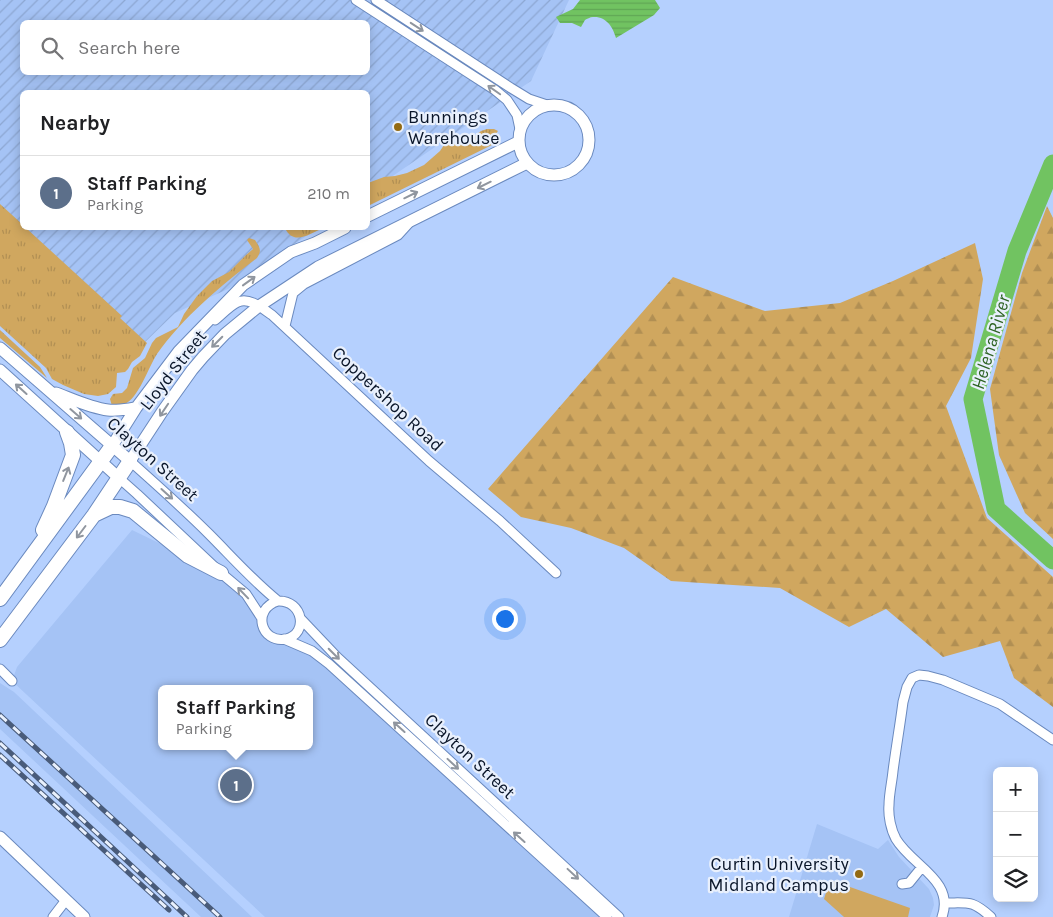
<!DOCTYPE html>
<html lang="en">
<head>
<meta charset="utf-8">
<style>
	body { margin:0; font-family:Karla,sans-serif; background:#f2f2f2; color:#202124 }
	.controls { position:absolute; right:15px; bottom:15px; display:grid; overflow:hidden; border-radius:8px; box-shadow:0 2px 12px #0003 }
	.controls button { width:45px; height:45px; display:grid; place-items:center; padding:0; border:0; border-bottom:1px solid #e0e0e0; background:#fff; color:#202124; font:25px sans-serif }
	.you { position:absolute; left:504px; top:618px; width:18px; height:18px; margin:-12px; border:4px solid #fff; border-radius:50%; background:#1a73e8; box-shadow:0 0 0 8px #1a73e833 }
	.badge { display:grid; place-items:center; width:32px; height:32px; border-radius:50%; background:#2563eb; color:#fff; font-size:16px; font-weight:700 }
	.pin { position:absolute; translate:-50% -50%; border:2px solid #fff; box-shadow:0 1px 5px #0006 }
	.popup { position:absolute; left:158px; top:685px; width:155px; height:65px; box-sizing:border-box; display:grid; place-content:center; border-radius:8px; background:#fff; filter:drop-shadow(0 1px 4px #0005); font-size:16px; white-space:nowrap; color:#757577 }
	.popup b { font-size:19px; color:#202124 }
	.popup::after { content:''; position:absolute; left:50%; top:100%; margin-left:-10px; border:10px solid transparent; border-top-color:#fff }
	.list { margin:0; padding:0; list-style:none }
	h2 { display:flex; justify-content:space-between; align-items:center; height:65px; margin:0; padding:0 20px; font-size:21px }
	h2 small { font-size:16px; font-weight:400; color:#757577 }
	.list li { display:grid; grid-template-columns:32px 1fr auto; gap:15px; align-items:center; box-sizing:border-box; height:75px; padding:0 20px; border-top:1px solid #e0e0e0 }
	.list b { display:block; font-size:19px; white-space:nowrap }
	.list p { margin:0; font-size:16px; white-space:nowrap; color:#757577 }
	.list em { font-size:16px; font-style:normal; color:#757577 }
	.icon { flex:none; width:28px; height:28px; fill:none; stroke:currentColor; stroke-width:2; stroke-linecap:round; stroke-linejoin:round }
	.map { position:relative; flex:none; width:1053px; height:917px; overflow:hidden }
	.search { position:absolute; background:#fff; box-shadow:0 2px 12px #0003; left:20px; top:20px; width:350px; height:55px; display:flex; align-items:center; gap:12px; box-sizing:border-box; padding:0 18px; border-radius:8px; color:#757577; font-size:19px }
	.panel { position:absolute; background:#fff; box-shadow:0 2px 12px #0003; left:20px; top:90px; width:350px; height:140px; border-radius:8px }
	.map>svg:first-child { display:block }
	.built { fill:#a5c3f5; fill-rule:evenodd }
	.industrial { fill:url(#industrial-furrows); fill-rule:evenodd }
	.grass { fill:url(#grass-tufts) }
	.forest { fill:url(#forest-firs) }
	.garden { fill:#d0a75f }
	.water { fill:url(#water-rules) }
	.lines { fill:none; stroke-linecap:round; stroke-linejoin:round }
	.river { stroke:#71c361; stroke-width:19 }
	.street-casing { stroke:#6a89be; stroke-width:11 }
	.secondary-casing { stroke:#6a89be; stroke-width:13 }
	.primary-casing { stroke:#6a89be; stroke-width:16 }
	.street { stroke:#fff; stroke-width:9 }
	.secondary { stroke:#fff; stroke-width:11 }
	.primary { stroke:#fff; stroke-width:14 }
	.rail-casing { stroke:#495b79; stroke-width:5 }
	.rail { stroke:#e9f0fc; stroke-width:3; stroke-dasharray:9; stroke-linecap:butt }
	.oneway { stroke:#90969f }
	.poi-dot { fill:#936a13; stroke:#e9f0fc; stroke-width:2 }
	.labels { text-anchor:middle; stroke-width:4.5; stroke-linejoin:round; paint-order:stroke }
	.poi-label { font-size:18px; fill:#091529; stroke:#e9f0fc; text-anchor:start }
	.street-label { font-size:18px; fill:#091529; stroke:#e9f0fc }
	.water-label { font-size:19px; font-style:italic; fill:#2e6323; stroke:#e9f0fc }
</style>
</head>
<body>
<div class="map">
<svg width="1053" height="917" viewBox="0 0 1053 917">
	<defs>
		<pattern id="industrial-furrows" width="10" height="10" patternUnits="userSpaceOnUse" patternTransform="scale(1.25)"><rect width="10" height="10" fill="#a5c3f5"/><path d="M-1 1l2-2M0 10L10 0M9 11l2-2" fill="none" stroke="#8da7d2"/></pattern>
		<pattern id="grass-tufts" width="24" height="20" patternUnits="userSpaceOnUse" patternTransform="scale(1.25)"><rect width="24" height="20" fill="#d0a75f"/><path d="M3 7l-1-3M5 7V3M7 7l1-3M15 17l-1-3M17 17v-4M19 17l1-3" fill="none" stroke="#b18f53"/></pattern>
		<pattern id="forest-firs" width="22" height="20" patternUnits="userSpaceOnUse" patternTransform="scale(1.25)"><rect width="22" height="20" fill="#d0a75f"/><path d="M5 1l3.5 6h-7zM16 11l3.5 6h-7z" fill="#b18f53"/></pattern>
		<pattern id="water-rules" width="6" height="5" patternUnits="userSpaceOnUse" patternTransform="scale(1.25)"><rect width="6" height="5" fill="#71c361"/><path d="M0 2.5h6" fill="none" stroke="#60a754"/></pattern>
	</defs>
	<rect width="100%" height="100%" fill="#b5d0fe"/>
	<!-- built -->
	<path class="built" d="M 132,530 L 221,573 L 246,594 L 265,631 L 312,651 L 607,917 L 265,917 L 12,681 L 17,667 ZM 162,689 L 310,689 L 310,746 L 162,746 Z
		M 0,683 L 14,692 L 252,917 L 201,917 L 0,729 Z
		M 817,824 L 878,849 L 888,840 L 899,857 L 929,889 L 933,898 L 934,905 L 930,917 L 789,917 Z"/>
	<!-- industrial -->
	<path class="industrial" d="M 0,0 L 569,0 L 531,81 L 368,193 L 368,92 L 22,92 L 22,228 L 318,228 L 228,289 L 175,313 L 141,346 L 0,319 ZM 22,22 L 368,22 L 368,72 L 22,72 Z"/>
	<!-- grass -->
	<path class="grass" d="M 487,129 L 494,129 L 498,131 L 494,136 L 496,140 L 494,144 L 368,206 L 368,183 L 384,177 L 395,176 L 407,173 L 424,165 L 440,151 L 444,145 L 447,143 L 458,145 L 465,143 L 481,131 Z
		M 0,204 L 22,224 L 22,228 L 26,228 L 122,316 L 120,318 L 147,343 L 140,356 L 132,362 L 128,369 L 125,372 L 117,373 L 116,387 L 108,394 L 98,396 L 84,394 L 63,385 L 52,379 L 46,368 L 0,326 Z
		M 285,228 L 323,228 C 310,234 293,246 285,228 Z
		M 249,238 L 255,240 C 260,248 262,250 257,258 C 222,285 183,317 157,354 C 149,366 138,400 124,404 C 120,405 116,405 112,406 L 110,399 L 113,394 L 122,393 L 127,388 L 133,368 L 145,358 L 152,343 L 156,338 L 178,327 L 184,314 L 197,296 L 212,281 L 229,272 L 246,255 L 253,249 L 247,240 Z
		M 0,330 L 40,367 L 47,378 L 0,338 Z"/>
	<!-- forest -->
	<path class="forest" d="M 1047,206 L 1053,218 L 1053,539 L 1025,513 L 999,455 L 990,389 L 1022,273 Z
		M 975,243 L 983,279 L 971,358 L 946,406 L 987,518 L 1053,577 L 1053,707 L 1014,678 L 1000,641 L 943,657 L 886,609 L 849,627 L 780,588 L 671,581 L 624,548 L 571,528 L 521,517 L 488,489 L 673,277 L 765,311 L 840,303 L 893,281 Z"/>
	<!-- garden -->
	<path class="garden" d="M 830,880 L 910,908 L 908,917 L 844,917 L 824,899 Z"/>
	<!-- water -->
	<path class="water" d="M 580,0 L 655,0 L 660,8 L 654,15 L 616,38 C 613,27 606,16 593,17 C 590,17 587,19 585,20 L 581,27 L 572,23 L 560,23 L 556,17 L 573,9 Z"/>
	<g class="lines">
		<!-- river -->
		<path class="river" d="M 1053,164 L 1017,251 L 973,399 L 996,509 L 1053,560"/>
		<!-- street casing -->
		<g class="street-casing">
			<path id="street" d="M 356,0 L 467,72 L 495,90 L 507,100 L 517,115 L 520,129
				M 376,0 L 511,88 L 529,99 L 547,105
				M 215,320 C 221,315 232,304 238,302 C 250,297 263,309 272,315 L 429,461 L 500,521 L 556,573
				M 285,326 L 293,293 L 304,284 L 398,235 L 408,224
				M 130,461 C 157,485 184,509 209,534 C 232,557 253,581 278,601
				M 119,478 L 137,494 L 221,573 L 246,594 L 261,617
				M 278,601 C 303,600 309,634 286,639 C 261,644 251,609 278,601 Z
				M 300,618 L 337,657 L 619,917
				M 284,639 L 312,651 L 329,664 L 607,917
				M 0,669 L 12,681
				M 902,884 L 909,883 L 922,867
				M 945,903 C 969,903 972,900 991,917
				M 53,917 L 66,900
				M 942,917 C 955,880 912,866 896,839 C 891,830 888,816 889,805 C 889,794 892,782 893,771 C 896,748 900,725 903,702 L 907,687 L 912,678 L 919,675 L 928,676 L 943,680 L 1000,704 L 1053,740"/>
		</g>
		<!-- secondary casing -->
		<g class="secondary-casing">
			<path id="secondary" d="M519 140a35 35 0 1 1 70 0a35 35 0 1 1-70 0Z
				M 368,216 L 518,142
				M 0,348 L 130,461 L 162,412 L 192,370 L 203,357 L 225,334 L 259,306 L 318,267 L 527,163
				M 0,370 L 119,478
				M 56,393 C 72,399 91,408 108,410 C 118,411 127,409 136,408
				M 112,446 L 136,408 L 179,351 L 243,285 L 291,252 L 315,243 L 345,228
				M 0,837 L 84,917"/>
		</g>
		<!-- primary casing -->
		<g class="primary-casing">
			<path id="primary" d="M 94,515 L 111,507 L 120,507 L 133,511 L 188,556 L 221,573
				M 43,530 L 54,506 L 73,455 L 71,443 L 67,432
				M 0,599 L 112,446
				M 0,640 L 94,515 L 130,461"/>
		</g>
		<!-- street -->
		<use href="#street" class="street"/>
		<!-- secondary -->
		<use href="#secondary" class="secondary"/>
		<!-- primary -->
		<use href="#primary" class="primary"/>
		<!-- rail casing -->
		<g class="rail-casing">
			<path id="rail" d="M 0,715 L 220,917
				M 0,743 L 187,917
				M 0,755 L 169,910"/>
		</g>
		<!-- rail -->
		<use href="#rail" class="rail"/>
	</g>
	<!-- one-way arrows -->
	<defs><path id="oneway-shaft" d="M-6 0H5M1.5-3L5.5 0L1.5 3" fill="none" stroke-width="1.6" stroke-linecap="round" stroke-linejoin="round" transform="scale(1.25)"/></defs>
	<g class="oneway">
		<use href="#oneway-shaft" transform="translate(417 27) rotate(33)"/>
		<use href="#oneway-shaft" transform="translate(494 90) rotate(-145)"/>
		<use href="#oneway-shaft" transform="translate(484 185) rotate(154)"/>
		<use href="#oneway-shaft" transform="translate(411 195) rotate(-26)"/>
		<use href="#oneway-shaft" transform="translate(249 281) rotate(-36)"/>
		<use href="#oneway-shaft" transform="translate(217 342) rotate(135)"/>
		<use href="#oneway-shaft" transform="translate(21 389) rotate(-138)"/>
		<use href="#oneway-shaft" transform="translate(164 410) rotate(124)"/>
		<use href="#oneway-shaft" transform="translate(76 414) rotate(41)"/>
		<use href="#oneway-shaft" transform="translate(66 474) rotate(-68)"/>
		<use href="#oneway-shaft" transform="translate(167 494) rotate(42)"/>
		<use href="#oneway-shaft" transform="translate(81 532) rotate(127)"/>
		<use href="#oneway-shaft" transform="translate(243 593) rotate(-134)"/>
		<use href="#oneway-shaft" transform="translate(334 654) rotate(45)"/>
		<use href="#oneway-shaft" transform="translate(399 727) rotate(-138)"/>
		<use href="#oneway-shaft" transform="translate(453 764) rotate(43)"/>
		<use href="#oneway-shaft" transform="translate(519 837) rotate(-138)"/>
		<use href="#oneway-shaft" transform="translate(573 874) rotate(43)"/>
	</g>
	<!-- markers -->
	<g class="poi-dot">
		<circle cx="398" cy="127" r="5"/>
		<circle cx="859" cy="874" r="5"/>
	</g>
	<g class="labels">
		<!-- poi labels -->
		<g class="poi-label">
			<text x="408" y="123">Bunnings<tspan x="408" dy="21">Warehouse</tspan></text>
			<text x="849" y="870" text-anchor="end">Curtin University<tspan x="849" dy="21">Midland Campus</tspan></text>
		</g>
		<!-- street labels -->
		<g class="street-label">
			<text transform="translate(173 370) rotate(-52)" y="6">Lloyd Street</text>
			<text transform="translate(388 399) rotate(43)" y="6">Coppershop Road</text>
			<text transform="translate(153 459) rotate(42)" y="6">Clayton Street</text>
			<text transform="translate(470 756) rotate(43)" y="6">Clayton Street</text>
		</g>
		<!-- water labels -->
		<g class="water-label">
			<text transform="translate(990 342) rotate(-74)" y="7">Helena River</text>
		</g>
	</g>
</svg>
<div class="controls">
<button>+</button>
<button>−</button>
<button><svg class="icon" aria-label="layers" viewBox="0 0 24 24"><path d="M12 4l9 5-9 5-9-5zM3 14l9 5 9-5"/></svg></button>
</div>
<div class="you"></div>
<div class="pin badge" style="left:236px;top:785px;background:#5c6f8a">1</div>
<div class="popup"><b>Staff Parking</b>Parking</div>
<div class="search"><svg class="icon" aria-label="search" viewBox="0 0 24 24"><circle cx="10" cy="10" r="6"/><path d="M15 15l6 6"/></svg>Search here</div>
<section class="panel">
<h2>Nearby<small></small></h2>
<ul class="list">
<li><span class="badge" style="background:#5c6f8a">1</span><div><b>Staff Parking</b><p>Parking</p></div><em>210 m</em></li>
</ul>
</section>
</div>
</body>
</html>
